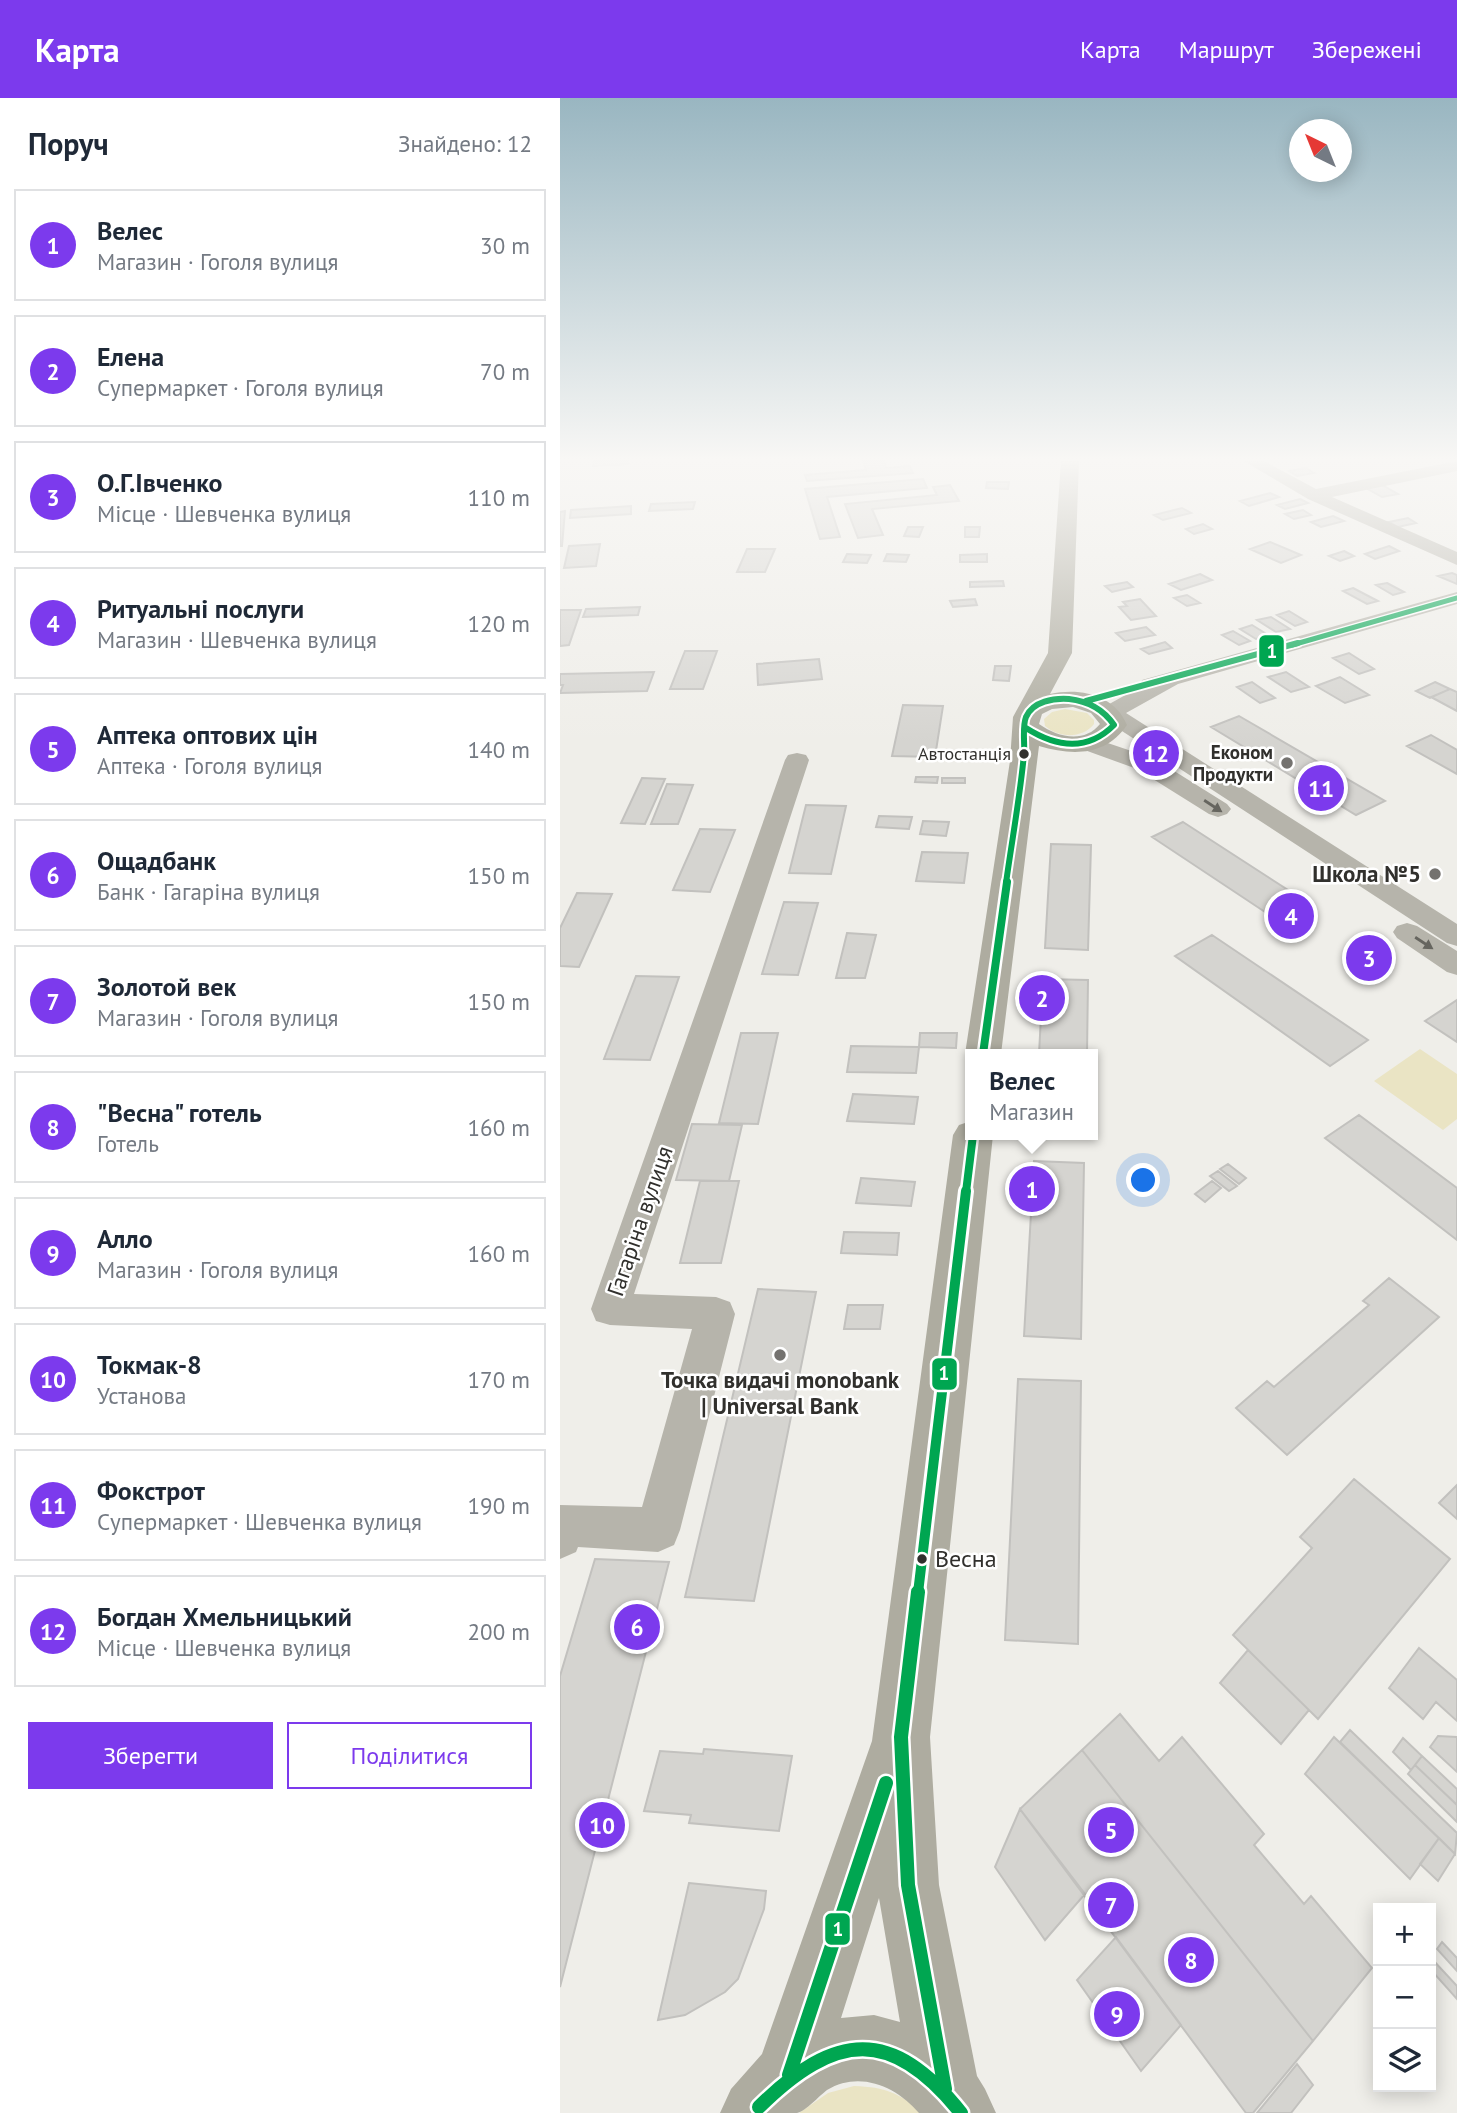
<!DOCTYPE html>
<html lang="uk">
<head>
<meta charset="utf-8">
<style>
	body { margin:0; font-family:"PT Sans",sans-serif; background:#f6f6f7; color:#1f2937 }
	.controls { position:absolute; right:21px; bottom:21px; display:grid; overflow:hidden; border-radius:0px; box-shadow:0 4px 18px #0003 }
	.controls button { width:63px; height:63px; display:grid; place-items:center; padding:0; border:0; border-bottom:2px solid #e0e1e3; background:#fff; color:#1f2937; font:35px sans-serif }
	.compass { position:absolute; left:729px; top:21px; width:63px; height:63px; border-radius:50%; background:#fff; box-shadow:0 4px 18px #0003; rotate:317deg }
	.you { position:absolute; left:584px; top:1083px; width:24px; height:24px; margin:-18px; border:5px solid #fff; border-radius:50%; background:#1a73e8; box-shadow:0 0 0 10px #1a73e833 }
	.badge { display:grid; place-items:center; width:46px; height:46px; border-radius:50%; background:#7c3aed; color:#fff; font-size:23px; font-weight:700 }
	.pin { position:absolute; translate:-50% -50%; border:4px solid #fff; box-shadow:0 2px 7px #0006 }
	.popup { position:absolute; left:405px; top:951px; width:133px; height:91px; box-sizing:border-box; display:grid; place-content:center; border-radius:0px; background:#fff; filter:drop-shadow(0 2px 5px #0005); font-size:23px; white-space:nowrap; color:#747a83 }
	.popup b { font-size:26px; color:#1f2937 }
	.popup::after { content:''; position:absolute; left:50%; top:100%; margin-left:-14px; border:14px solid transparent; border-top-color:#fff }
	.list { margin:0; padding:0; list-style:none }
	h2 { display:flex; justify-content:space-between; align-items:center; height:91px; margin:0; padding:0 28px; font-size:30px }
	h2 small { font-size:23px; font-weight:400; color:#747a83 }
	.list li { display:grid; grid-template-columns:46px 1fr auto; gap:21px; align-items:center; box-sizing:border-box; height:112px; margin:0 14px 14px; padding:0 14px; border:2px solid #e0e1e3; border-radius:0px }
	.list b { display:block; font-size:26px; white-space:nowrap }
	.list p { margin:0; font-size:23px; white-space:nowrap; color:#747a83 }
	.list em { font-size:23px; font-style:normal; color:#747a83 }
	.actions { display:flex; gap:14px; padding:21px 28px }
	.actions a { flex:1; padding:16px 0; border:2px solid #7c3aed; border-radius:0px; text-align:center; font-size:24px; color:#7c3aed }
	.actions .main { background:#7c3aed; color:#fff }
	.icon { flex:none; width:38px; height:38px; fill:none; stroke:currentColor; stroke-width:2; stroke-linecap:round; stroke-linejoin:round }
	.map { position:relative; flex:none; width:897px; height:2015px; overflow:hidden }
	header { display:flex; align-items:center; gap:42px; box-sizing:border-box; height:98px; padding:0 35px; background:#7c3aed; color:#fff }
	header strong { font-size:33px }
	nav { display:flex; gap:38px; margin-inline-start:auto; font-size:24px }
	main { display:flex }
	aside { flex:1; background:#fff }
	.map>svg:first-child { display:block }
	.green { fill:#eae4c4 }
	.building { fill:#d5d4d0; stroke:#c2c1be; stroke-width:2 }
	.lines { fill:none; stroke-linecap:round; stroke-linejoin:round }
	.minor { fill:#b6b4ab; fill-rule:evenodd }
	.major { fill:#aeaca0; fill-rule:evenodd }
	.bus-1-far4-casing { stroke:#fff; stroke-width:8 }
	.bus-1-far3-casing { stroke:#fff; stroke-width:10 }
	.bus-1-far2-casing { stroke:#fff; stroke-width:13 }
	.bus-1-far1-casing { stroke:#fff; stroke-width:16 }
	.bus-1-casing { stroke:#fff; stroke-width:19 }
	.bus-1-far4 { stroke:#00a651; stroke-width:5 }
	.bus-1-far3 { stroke:#00a651; stroke-width:6 }
	.bus-1-far2 { stroke:#00a651; stroke-width:8 }
	.bus-1-far1 { stroke:#00a651; stroke-width:10 }
	.bus-1 { stroke:#00a651; stroke-width:14 }
	.oneway { fill:#66655f }
	.bus-dot { fill:#31302d; stroke:#fff; stroke-width:2.5 }
	.poi-dot { fill:#74726f; stroke:#fff; stroke-width:2.5 }
	.labels { text-anchor:middle; stroke-width:5; stroke-linejoin:round; paint-order:stroke }
	.far-bus-label { font-size:18px; fill:#31302d; stroke:#fff; text-anchor:end }
	.far-poi-label { font-size:19px; font-weight:bold; fill:#31302d; stroke:#fff; text-anchor:end }
	.poi-label { font-size:23px; font-weight:bold; fill:#31302d; stroke:#fff; text-anchor:end }
	.street-label { font-size:23px; fill:#31302d; stroke:#fff }
	.near-bus-label { font-size:24px; fill:#31302d; stroke:#fff; text-anchor:start }
	.line-badge { stroke:#fff; stroke-width:2.5 }
	.badge-label { font-size:19px; text-anchor:middle; font-weight:bold; fill:#fff }
</style>
</head>
<body>
<header>
<strong>Карта</strong>
<nav><a>Карта</a><a>Маршрут</a><a>Збережені</a></nav>
</header>
<main>
<aside>
<h2>Поруч<small>Знайдено: 12</small></h2>
<ul class="list">
<li><span class="badge">1</span><div><b>Велес</b><p>Магазин · Гоголя вулиця</p></div><em>30 m</em></li>
<li><span class="badge">2</span><div><b>Елена</b><p>Супермаркет · Гоголя вулиця</p></div><em>70 m</em></li>
<li><span class="badge">3</span><div><b>О.Г.Івченко</b><p>Місце · Шевченка вулиця</p></div><em>110 m</em></li>
<li><span class="badge">4</span><div><b>Ритуальні послуги</b><p>Магазин · Шевченка вулиця</p></div><em>120 m</em></li>
<li><span class="badge">5</span><div><b>Аптека оптових цін</b><p>Аптека · Гоголя вулиця</p></div><em>140 m</em></li>
<li><span class="badge">6</span><div><b>Ощадбанк</b><p>Банк · Гагаріна вулиця</p></div><em>150 m</em></li>
<li><span class="badge">7</span><div><b>Золотой век</b><p>Магазин · Гоголя вулиця</p></div><em>150 m</em></li>
<li><span class="badge">8</span><div><b>&quot;Весна&quot; готель</b><p>Готель</p></div><em>160 m</em></li>
<li><span class="badge">9</span><div><b>Алло</b><p>Магазин · Гоголя вулиця</p></div><em>160 m</em></li>
<li><span class="badge">10</span><div><b>Токмак-8</b><p>Установа</p></div><em>170 m</em></li>
<li><span class="badge">11</span><div><b>Фокстрот</b><p>Супермаркет · Шевченка вулиця</p></div><em>190 m</em></li>
<li><span class="badge">12</span><div><b>Богдан Хмельницький</b><p>Місце · Шевченка вулиця</p></div><em>200 m</em></li>
</ul>
<div class="actions"><a class="main">Зберегти</a><a>Поділитися</a></div>
</aside>
<div class="map">
<svg width="897" height="2015" viewBox="0 0 897 2015">
	<rect width="100%" height="100%" fill="#efeee9"/>
	<!-- green -->
	<path class="green" d="M 505,611 L 527,615 L 534,622 L 534,626 C 522,641 499,640 485,628 L 484,621 L 492,614 Z
		M 860,951 L 897,976 L 897,1021 L 883,1032 L 814,983 Z
		M 294,1988 C 326,1989 339,1995 363,2015 L 239,2015 L 268,1995 Z"/>
	<!-- building -->
	<path class="building" d="M 34,363 L 69,363 L 68,366 L 33,368 Z
		M 303,363 L 324,363 L 326,370 L 350,368 L 353,375 L 247,383 L 245,377 L 306,372 Z
		M 746,370 L 754,375 L 737,378 L 729,373 Z
		M 363,381 L 367,390 L 267,399 L 280,439 L 260,441 L 245,391 Z
		M 427,384 L 449,384 L 448,391 L 426,390 Z
		M 390,387 L 399,403 L 312,411 L 323,437 L 298,440 L 285,406 L 377,397 L 373,389 Z
		M 822,387 L 838,396 L 822,399 L 806,390 Z
		M 710,395 L 719,399 L 689,408 L 680,403 Z
		M 740,401 L 748,405 L 725,411 L 717,407 Z
		M 135,404 L 133,411 L 89,413 L 91,406 Z
		M 71,408 L 71,416 L 10,420 L 11,412 Z
		M 622,410 L 631,415 L 603,422 L 594,417 Z
		M 743,412 L 751,417 L 734,421 L 725,416 Z
		M 5,413 L 2,448 L 0,448 L 0,414 Z
		M 773,418 L 784,423 L 761,429 L 751,424 Z
		M 848,420 L 856,425 L 838,429 L 829,424 Z
		M 643,426 L 652,431 L 634,436 L 626,431 Z
		M 348,429 L 363,429 L 359,439 L 344,438 Z
		M 405,429 L 420,429 L 419,439 L 405,439 Z
		M 710,444 L 741,457 L 721,465 L 690,451 Z
		M 40,446 L 36,468 L 4,470 L 9,448 Z
		M 829,448 L 839,453 L 815,461 L 805,456 Z
		M 187,451 L 215,451 L 205,474 L 177,474 Z
		M 784,453 L 794,458 L 780,463 L 769,458 Z
		M 287,456 L 311,457 L 307,465 L 283,464 Z
		M 327,456 L 349,457 L 346,464 L 324,463 Z
		M 427,456 L 427,464 L 400,464 L 400,457 Z
		M 892,475 L 897,477 L 897,486 L 878,478 Z
		M 640,476 L 652,482 L 621,492 L 609,486 Z
		M 443,483 L 444,488 L 410,489 L 410,484 Z
		M 567,484 L 573,489 L 552,494 L 545,488 Z
		M 827,485 L 844,494 L 833,497 L 816,487 Z
		M 793,490 L 818,503 L 807,506 L 783,493 Z
		M 627,497 L 640,505 L 627,508 L 614,500 Z
		M 415,501 L 417,507 L 393,509 L 390,503 Z
		M 580,501 L 596,518 L 571,522 L 559,509 L 567,508 L 563,504 Z
		M 80,509 L 78,517 L 23,519 L 26,511 Z
		M 0,512 L 21,512 L 9,547 L 0,548 Z
		M 729,513 L 747,524 L 735,528 L 717,517 Z
		M 711,519 L 730,531 L 716,534 L 697,522 Z
		M 692,527 L 708,537 L 696,541 L 680,531 Z
		M 586,529 L 595,537 L 565,543 L 556,535 Z
		M 673,533 L 690,543 L 679,547 L 662,537 Z
		M 605,544 L 612,550 L 589,556 L 581,551 Z
		M 125,553 L 157,553 L 143,591 L 110,591 Z
		M 789,555 L 814,571 L 799,576 L 773,560 Z
		M 259,561 L 262,581 L 198,587 L 197,566 Z
		M 435,568 L 451,568 L 449,583 L 433,582 Z
		M 94,574 L 87,593 L 0,595 L 3,587 L 0,587 L 0,576 Z
		M 726,574 L 749,589 L 731,594 L 708,579 Z
		M 780,579 L 809,597 L 785,605 L 756,588 Z
		M 692,584 L 715,600 L 700,605 L 677,589 Z
		M 875,584 L 890,591 L 870,600 L 856,593 Z
		M 890,591 L 897,594 L 897,613 L 871,599 Z
		M 343,607 L 383,608 L 375,659 L 332,658 Z
		M 679,618 L 825,703 L 796,717 L 651,629 Z
		M 871,637 L 897,652 L 897,676 L 847,648 Z
		M 356,679 L 378,679 L 377,685 L 355,684 Z
		M 82,680 L 105,681 L 85,726 L 61,725 Z
		M 382,680 L 405,680 L 405,685 L 382,685 Z
		M 107,686 L 133,687 L 118,726 L 91,726 Z
		M 246,707 L 286,708 L 271,776 L 229,775 Z
		M 319,718 L 352,719 L 349,731 L 316,729 Z
		M 363,723 L 389,724 L 386,738 L 360,736 Z
		M 623,724 L 745,803 L 714,820 L 592,739 Z
		M 140,731 L 175,732 L 150,794 L 113,792 Z
		M 491,746 L 531,747 L 528,852 L 485,850 Z
		M 362,754 L 408,755 L 404,785 L 356,783 Z
		M 17,795 L 52,796 L 19,869 L 0,868 L 0,830 Z
		M 224,804 L 258,805 L 238,877 L 202,876 Z
		M 287,835 L 316,837 L 305,880 L 276,880 Z
		M 652,837 L 808,942 L 770,968 L 615,858 Z
		M 76,878 L 119,879 L 90,962 L 44,961 Z
		M 483,881 L 528,882 L 527,956 L 479,956 Z
		M 897,902 L 897,944 L 865,923 Z
		M 181,935 L 218,935 L 198,1026 L 159,1025 Z
		M 360,935 L 397,935 L 396,950 L 359,949 Z
		M 291,948 L 359,949 L 356,975 L 287,974 Z
		M 293,996 L 358,999 L 354,1026 L 287,1023 Z
		M 799,1017 L 897,1090 L 897,1142 L 765,1040 Z
		M 132,1026 L 182,1027 L 169,1083 L 116,1082 Z
		M 474,1063 L 524,1065 L 521,1241 L 464,1238 Z
		M 668,1066 L 686,1080 L 679,1086 L 660,1071 Z
		M 658,1073 L 677,1088 L 669,1093 L 650,1078 Z
		M 301,1080 L 355,1084 L 351,1108 L 296,1105 Z
		M 140,1083 L 179,1083 L 161,1165 L 120,1165 Z
		M 652,1083 L 661,1090 L 645,1104 L 635,1096 Z
		M 284,1134 L 339,1135 L 337,1157 L 281,1155 Z
		M 829,1180 L 879,1219 L 727,1357 L 676,1310 L 707,1283 L 714,1289 L 809,1207 L 803,1203 Z
		M 198,1191 L 256,1194 L 194,1503 L 125,1499 Z
		M 288,1207 L 323,1207 L 320,1231 L 284,1231 Z
		M 458,1281 L 521,1283 L 518,1546 L 445,1542 Z
		M 794,1381 L 890,1461 L 758,1621 L 673,1537 L 752,1450 L 740,1439 Z
		M 897,1387 L 897,1421 L 879,1405 Z
		M 35,1461 L 109,1464 L 0,1889 L 0,1578 Z
		M 859,1550 L 897,1582 L 897,1623 L 876,1604 L 863,1621 L 829,1590 Z
		M 688,1552 L 749,1612 L 721,1646 L 660,1585 Z
		M 560,1616 L 599,1663 L 622,1639 L 704,1736 L 694,1747 L 744,1806 L 751,1798 L 812,1870 L 753,1943 L 522,1652 Z
		M 790,1632 L 897,1735 L 895,1756 L 780,1644 Z
		M 878,1638 L 897,1639 L 897,1674 L 870,1649 Z
		M 774,1639 L 879,1740 L 850,1781 L 745,1676 Z
		M 843,1640 L 862,1658 L 851,1672 L 833,1654 Z
		M 144,1651 L 232,1658 L 219,1733 L 129,1725 L 131,1717 L 84,1713 L 100,1653 L 143,1656 Z
		M 522,1652 L 753,1943 L 693,2015 L 686,2015 L 460,1711 Z
		M 862,1658 L 897,1691 L 897,1707 L 855,1667 Z
		M 855,1667 L 897,1707 L 897,1724 L 848,1676 Z
		M 460,1711 L 525,1796 L 485,1842 L 435,1769 Z
		M 879,1740 L 895,1756 L 878,1783 L 860,1766 Z
		M 129,1785 L 206,1793 L 204,1811 L 178,1881 L 165,1894 L 125,1917 L 98,1922 Z
		M 556,1839 L 621,1927 L 581,1973 L 517,1882 Z
		M 882,1844 L 897,1860 L 897,1873 L 877,1851 Z
		M 872,1861 L 897,1888 L 897,1901 L 871,1872 Z
		M 737,1966 L 753,1987 L 731,2015 L 697,2015 Z"/>
	<g class="lines">
		<!-- minor -->
		<path class="minor" d="M 684,363 L 704,363 L 756,391 L 897,363 L 897,373 L 772,399 L 897,454 L 897,467 L 748,401 Z
			M 897,494 L 897,506 L 618,586 L 566,615 L 897,826 L 897,848 L 887,845 L 542,620 L 539,615 L 542,610 L 580,589 L 582,582 Z
			M 527,638 L 595,661 L 667,706 L 671,711 L 667,716 L 658,719 L 649,716 L 577,671 L 519,650 L 515,645 L 519,640 Z
			M 237,655 L 246,657 L 249,662 L 74,1196 L 156,1199 L 170,1204 L 175,1216 L 120,1432 L 114,1447 L 98,1454 L 18,1449 L 16,1454 L 0,1461 L 0,1407 L 82,1409 L 132,1231 L 50,1227 L 36,1223 L 31,1211 L 225,662 L 228,657 Z
			M 847,825 L 857,828 L 897,853 L 897,877 L 887,874 L 837,840 L 833,834 L 837,828 Z"/>
		<!-- major -->
		<path class="major" d="M 501,363 L 519,363 L 512,555 L 490,596 C 520,589 555,597 567,627 C 546,658 513,658 479,648 L 441,956 L 411,956 L 411,965 L 405,956 L 450,663 L 453,619 L 488,555 ZM 513,609 L 531,615 L 540,626 C 524,646 497,639 479,626 L 482,616 L 492,611 Z
			M 411,1023 L 411,1037 L 433,1037 L 370,1639 L 379,1787 L 417,1978 L 425,1991 L 436,2015 L 359,2015 C 337,1989 300,1972 267,1992 C 259,1998 246,2013 237,2015 C 219,2015 181,2015 160,2015 L 171,1991 L 202,1956 L 312,1643 L 393,1037 L 399,1027 ZM 319,1800 L 340,1924 L 314,1917 L 281,1920 Z"/>
		<!-- bus-1-far4 casing -->
		<g class="bus-1-far4-casing">
			<path id="bus-1-far4" d="M 732,547 L 897,500"/>
		</g>
		<!-- bus-1-far3 casing -->
		<g class="bus-1-far3-casing">
			<path id="bus-1-far3" d="M 526,603 L 738,545
				M 446,785 C 452,742 460,699 464,656 C 465,645 462,629 466,619 C 473,603 494,600 509,601 C 528,603 543,611 554,627 C 527,654 496,649 466,630"/>
		</g>
		<!-- bus-1-far2 casing -->
		<g class="bus-1-far2-casing">
			<path id="bus-1-far2" d="M 423,956 L 447,784
				M 406,1094 L 413,1037"/>
		</g>
		<!-- bus-1-far1 casing -->
		<g class="bus-1-far1-casing">
			<path id="bus-1-far1" d="M 358,1495 L 406,1093"/>
		</g>
		<!-- bus-1 casing -->
		<g class="bus-1-casing">
			<path id="bus-1" d="M 358,1494 L 341,1639 L 348,1787 L 385,1991
				M 229,1977 L 326,1685
				M 199,2009 C 275,1934 332,1928 401,2015"/>
		</g>
		<!-- bus-1-far4 -->
		<use href="#bus-1-far4" class="bus-1-far4"/>
		<!-- bus-1-far3 -->
		<use href="#bus-1-far3" class="bus-1-far3"/>
		<!-- bus-1-far2 -->
		<use href="#bus-1-far2" class="bus-1-far2"/>
		<!-- bus-1-far1 -->
		<use href="#bus-1-far1" class="bus-1-far1"/>
		<!-- bus-1 -->
		<use href="#bus-1" class="bus-1"/>
	</g>
	<!-- one-way arrows -->
	<defs><path id="oneway-solid" d="M-6-.8H1V-3.2L6.5 0L1 3.2V.8H-6Z" transform="scale(1.75)"/></defs>
	<g class="oneway">
		<use href="#oneway-solid" transform="translate(653 708) rotate(33)"/>
		<use href="#oneway-solid" transform="translate(864 845) rotate(33)"/>
	</g>
	<!-- sky -->
	<linearGradient id="sky" x2="0" y2="1"><stop stop-color="#99b6c1"/><stop offset="0.56" stop-color="#f8f7f5"/><stop offset="1" stop-color="#f8f7f5" stop-opacity="0"/></linearGradient>
	<rect width="897" height="645" fill="url(#sky)"/>
	<!-- markers -->
	<g class="bus-dot">
		<circle cx="464" cy="656" r="6"/>
		<circle cx="362" cy="1461" r="6"/>
	</g>
	<g class="poi-dot">
		<circle cx="727" cy="665" r="7"/>
		<circle cx="875" cy="776" r="7"/>
		<circle cx="220" cy="1257" r="7"/>
	</g>
	<g class="labels">
		<!-- far-bus labels -->
		<g class="far-bus-label">
			<text x="451" y="662">Автостанція</text>
		</g>
		<!-- far-poi labels -->
		<g class="far-poi-label">
			<text x="713" y="661">Економ<tspan x="713" dy="22">Продукти</tspan></text>
		</g>
		<!-- poi labels -->
		<g class="poi-label">
			<text x="861" y="784">Школа №5</text>
			<text x="220" y="1290" text-anchor="middle">Точка видачі monobank<tspan x="220" dy="26">| Universal Bank</tspan></text>
		</g>
		<!-- street labels -->
		<g class="street-label">
			<text transform="translate(80 1123) rotate(-71)" y="8">Гагаріна вулиця</text>
		</g>
		<!-- near-bus labels -->
		<g class="near-bus-label">
			<text x="375" y="1469">Весна</text>
		</g>
	</g>
	<g class="line-badge">
		<rect x="698" y="536" width="27" height="34" rx="7" fill="#00a651"/>
		<rect x="371" y="1259" width="27" height="34" rx="7" fill="#00a651"/>
		<rect x="264" y="1814" width="27" height="34" rx="7" fill="#00a651"/>
	</g>
	<g class="badge-label">
		<text x="712" y="560">1</text>
		<text x="384" y="1282">1</text>
		<text x="278" y="1838">1</text>
	</g>
</svg>
<div class="controls">
<button>+</button>
<button>−</button>
<button><svg class="icon" aria-label="layers" viewBox="0 0 24 24"><path d="M12 4l9 5-9 5-9-5zM3 14l9 5 9-5"/></svg></button>
</div>
<svg class="compass" viewBox="-18 -18 36 36"><path d="M0-13l5 13h-10z" fill="#e53935"/><path d="M0 13l5-13h-10z" fill="#747a83"/></svg>
<div class="you"></div>
<div class="pin badge" style="left:472px;top:1091px">1</div>
<div class="popup"><b>Велес</b>Магазин</div>
<div class="pin badge" style="left:482px;top:900px">2</div>
<div class="pin badge" style="left:809px;top:860px">3</div>
<div class="pin badge" style="left:731px;top:818px">4</div>
<div class="pin badge" style="left:551px;top:1732px">5</div>
<div class="pin badge" style="left:77px;top:1529px">6</div>
<div class="pin badge" style="left:551px;top:1807px">7</div>
<div class="pin badge" style="left:631px;top:1862px">8</div>
<div class="pin badge" style="left:557px;top:1916px">9</div>
<div class="pin badge" style="left:42px;top:1727px">10</div>
<div class="pin badge" style="left:761px;top:690px">11</div>
<div class="pin badge" style="left:596px;top:655px">12</div>
</div>
</main>
</body>
</html>
